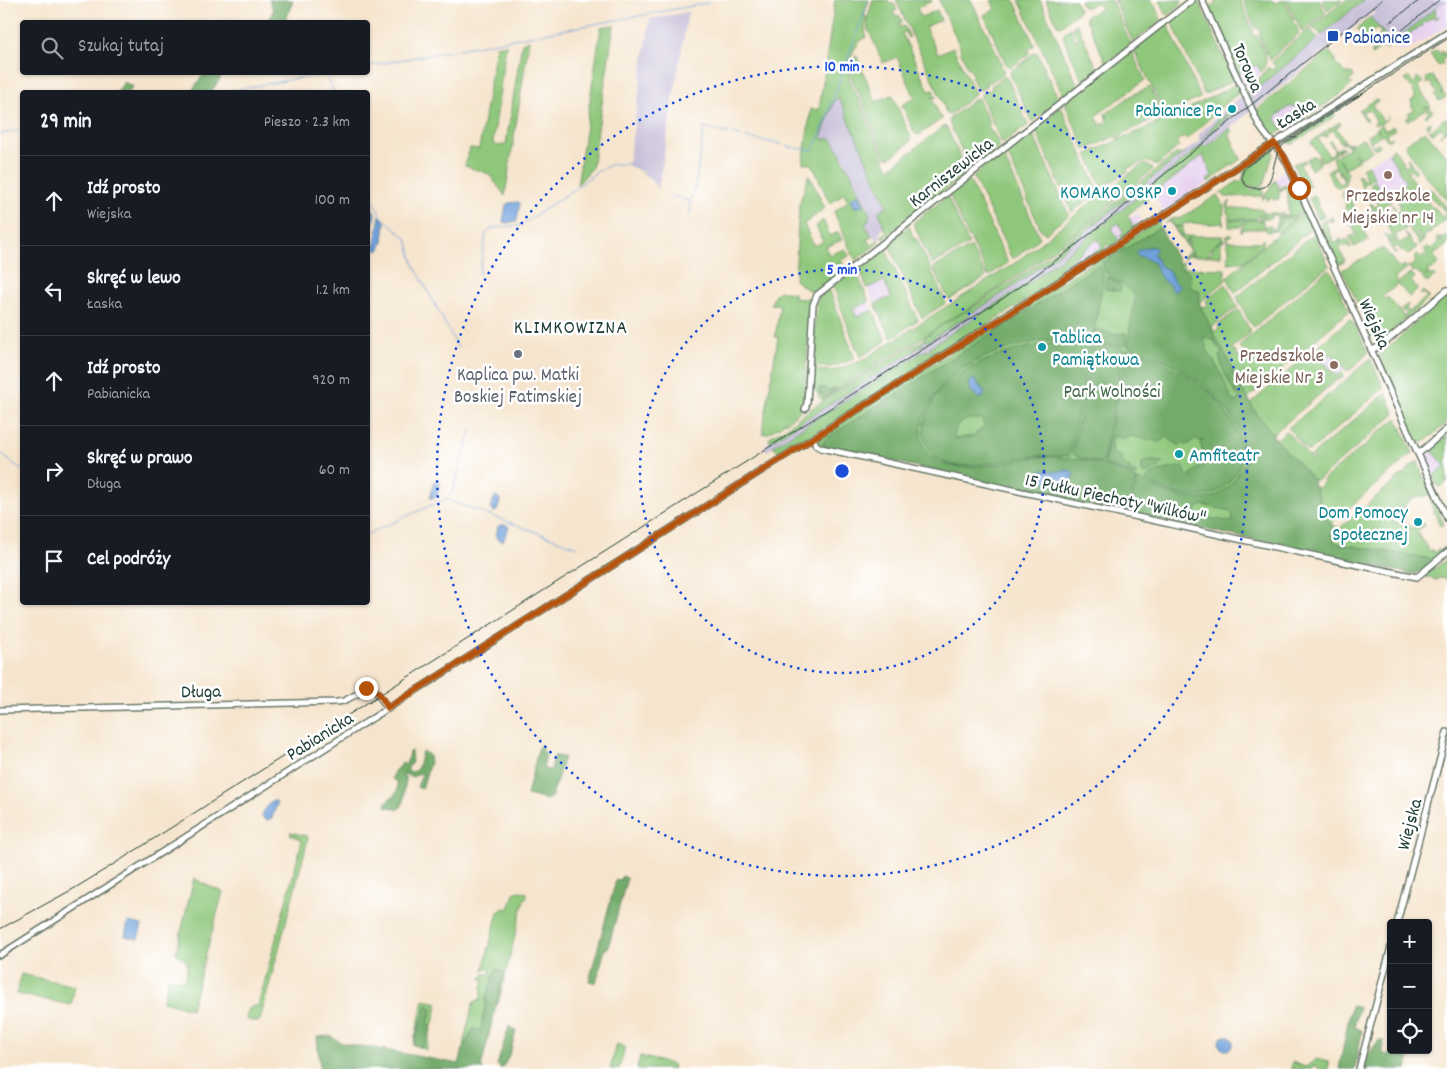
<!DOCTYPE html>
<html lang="pl">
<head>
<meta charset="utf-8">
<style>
	body { margin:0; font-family:Dekko,sans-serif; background:#242831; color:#f1f3f6 }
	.controls { position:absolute; right:15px; bottom:15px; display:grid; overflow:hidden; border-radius:5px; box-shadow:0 1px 4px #0004 }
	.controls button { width:45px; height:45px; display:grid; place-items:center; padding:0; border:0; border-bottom:1px solid #363941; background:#171b24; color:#f1f3f6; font:25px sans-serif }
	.stop { position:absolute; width:15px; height:15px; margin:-11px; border:4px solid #b45309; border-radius:50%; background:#fff }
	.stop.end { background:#b45309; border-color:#fff; box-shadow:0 1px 5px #0008 }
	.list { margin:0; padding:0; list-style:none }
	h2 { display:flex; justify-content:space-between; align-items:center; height:65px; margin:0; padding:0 20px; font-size:21px }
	h2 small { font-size:16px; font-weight:400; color:#9ea1a6 }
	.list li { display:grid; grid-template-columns:32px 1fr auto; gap:15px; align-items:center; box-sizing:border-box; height:90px; padding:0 20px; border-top:1px solid #363941 }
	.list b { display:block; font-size:19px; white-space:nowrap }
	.list p { margin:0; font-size:16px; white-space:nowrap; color:#9ea1a6 }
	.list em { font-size:16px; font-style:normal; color:#9ea1a6 }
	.icon { flex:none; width:28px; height:28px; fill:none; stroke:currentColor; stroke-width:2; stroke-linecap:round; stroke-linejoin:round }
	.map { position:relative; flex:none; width:1447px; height:1069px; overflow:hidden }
	.search { position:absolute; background:#171b24; box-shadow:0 1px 4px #0004; left:20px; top:20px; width:350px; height:55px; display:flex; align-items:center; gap:12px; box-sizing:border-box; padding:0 18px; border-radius:5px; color:#9ea1a6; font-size:19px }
	.panel { position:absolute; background:#171b24; box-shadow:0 1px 4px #0004; left:20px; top:90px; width:350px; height:515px; border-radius:5px }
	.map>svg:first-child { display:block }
	.built { fill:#e7d2ef }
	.industrial { fill:#c8bfd8 }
	.green { fill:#8fc77b; stroke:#578258; fill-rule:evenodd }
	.forest { fill:#73ac6b; stroke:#497450; fill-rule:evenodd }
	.water { fill:#71a1db; stroke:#486f88 }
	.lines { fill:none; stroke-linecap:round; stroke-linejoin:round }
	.stream { stroke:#71a1db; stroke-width:1 }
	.secondary-casing { stroke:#6a786a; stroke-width:8 }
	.secondary { stroke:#fff; stroke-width:5 }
	.tram { stroke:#1f3d34; stroke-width:1 }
	.rail { stroke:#1f3d34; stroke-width:1 }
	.route { stroke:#b45309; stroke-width:6 }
	.ring { fill:none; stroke:#1d4ed8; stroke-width:2.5; stroke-dasharray:2.5 5 }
	.transit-dot { fill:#1a4fb4; stroke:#fff; stroke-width:2 }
	.culture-dot { fill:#0f9aa8; stroke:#fff; stroke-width:2 }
	.education-dot { fill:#8d6e63; stroke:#fff; stroke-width:2 }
	.worship-dot { fill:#6b7280; stroke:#fff; stroke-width:2 }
	.labels { text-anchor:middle; stroke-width:5; stroke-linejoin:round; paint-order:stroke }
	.transit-label { font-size:19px; fill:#164399; stroke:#fff; text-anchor:start }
	.street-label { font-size:19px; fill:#1f3d34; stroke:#fff }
	.culture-label { font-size:19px; fill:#0d838f; stroke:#fff; text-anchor:end }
	.education-label { font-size:19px; fill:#785e54; stroke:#fff }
	.worship-label { font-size:19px; fill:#5b616d; stroke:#fff }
	.park-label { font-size:19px; fill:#416649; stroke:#fff }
	.neighbourhood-label { font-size:20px; letter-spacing:1px; fill:#1f3d34; stroke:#fff }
	.centre { fill:#1d4ed8; stroke:#fff; stroke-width:2.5 }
	.ring-label { font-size:15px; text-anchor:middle; font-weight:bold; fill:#1d4ed8; stroke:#fff; stroke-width:5; stroke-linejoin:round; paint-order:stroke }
</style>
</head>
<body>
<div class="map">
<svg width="1447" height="1069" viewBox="0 0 1447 1069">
	<rect width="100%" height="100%" fill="#fff"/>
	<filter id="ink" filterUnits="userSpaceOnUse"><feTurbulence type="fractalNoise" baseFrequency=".02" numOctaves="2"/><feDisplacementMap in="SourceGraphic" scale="10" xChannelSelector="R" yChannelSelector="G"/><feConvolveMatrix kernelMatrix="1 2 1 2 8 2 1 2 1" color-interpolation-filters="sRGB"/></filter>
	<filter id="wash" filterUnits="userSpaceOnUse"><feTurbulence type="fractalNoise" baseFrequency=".0096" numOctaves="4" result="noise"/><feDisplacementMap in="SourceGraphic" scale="20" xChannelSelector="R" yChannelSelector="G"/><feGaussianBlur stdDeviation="1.12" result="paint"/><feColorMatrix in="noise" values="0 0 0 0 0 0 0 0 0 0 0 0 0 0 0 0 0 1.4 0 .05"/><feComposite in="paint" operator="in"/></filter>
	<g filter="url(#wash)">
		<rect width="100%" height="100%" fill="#f6e5ce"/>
		<!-- built -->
		<path class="built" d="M 1447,0 L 1447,26 L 1406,51 L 1398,50 L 1393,42 Z
			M 1258,65 L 1261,72 L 1254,82 L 1245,87 L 1239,73 Z
			M 1303,104 L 1308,115 L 1282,130 L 1274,117 L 1287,107 Z
			M 1388,152 L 1406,182 L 1383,198 L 1368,165 Z
			M 1203,155 L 1213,179 L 1205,185 L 1187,194 L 1181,200 L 1163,212 L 1154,194 Z
			M 1286,170 L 1293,184 L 1281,184 L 1279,187 L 1275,180 L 1281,172 Z
			M 1138,213 L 1142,221 L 1137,224 L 1139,227 L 1137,228 L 1135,226 L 1120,235 L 1122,238 L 1118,240 L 1112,228 L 1127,215 L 1129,218 Z
			M 1099,238 L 1103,247 L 1086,258 L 1089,260 L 1083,264 L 1082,260 L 1059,274 L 1056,271 Z
			M 883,281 L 891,297 L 875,304 L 867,288 Z
			M 869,302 L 873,310 L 857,317 L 853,309 Z
			M 1331,354 L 1345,370 L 1337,377 L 1323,361 Z
			M 1431,449 L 1445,466 L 1433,476 L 1424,456 Z"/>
		<!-- industrial -->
		<path class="industrial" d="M 1360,0 L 1447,0 L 1392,44 L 1370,17 L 1376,12 L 1374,11 L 1230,128 L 1232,132 L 1107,232 L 984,318 L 767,451 L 764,446 L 917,346 L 980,306 L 1076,237 L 1199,141 L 1199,134 L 1226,108 L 1253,86 L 1269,67 L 1272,70 L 1314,36 L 1317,39 L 1321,35 L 1319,33 Z
			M 688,12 L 658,189 L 644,171 L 628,164 L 650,19 Z
			M 839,97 L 887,206 L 879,211 L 884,228 L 879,232 L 882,236 L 878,240 L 871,235 L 865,224 L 867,222 L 870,215 L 850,171 L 834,141 L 829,138 L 823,141 L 822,135 L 835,99 Z"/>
		<!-- green -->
		<path class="green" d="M 835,0 L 869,0 L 864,16 L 866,16 L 865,29 L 866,37 C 852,45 847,65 850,80 L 889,169 L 944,126 L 947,128 L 967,172 L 883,239 L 882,236 L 887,232 L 884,228 L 879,211 L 887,206 L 839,98 L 835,99 L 822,135 L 823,140 L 829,138 C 840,145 841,161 850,171 L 870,215 L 867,223 L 865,224 L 872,236 L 867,240 L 871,245 L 878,240 L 880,242 L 856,260 L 853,256 L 834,212 L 848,201 L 844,193 L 830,204 L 812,164 L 803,163 L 811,109 L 819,110 Z
			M 873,0 L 877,1 L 878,0 L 888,0 L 889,3 L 893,2 L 897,10 L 893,12 L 895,16 L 899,15 L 902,22 L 898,23 L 900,27 L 904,26 L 910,37 L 908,38 L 905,32 L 902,33 L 929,91 L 933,90 L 936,98 L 932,97 L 939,115 L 943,118 L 919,135 L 915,134 L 902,105 L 915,98 L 897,57 L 883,63 L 869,31 L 868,31 L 867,20 Z
			M 896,0 L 932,0 L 932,1 L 917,8 L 921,17 L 937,10 L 941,20 L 925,27 L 938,54 L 953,47 L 975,93 L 973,96 L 951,114 L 948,115 L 946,113 L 943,103 Z
			M 939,0 L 971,0 L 985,30 L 986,30 L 1002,64 L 1000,64 L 1004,71 L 1002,74 L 990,83 L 988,81 L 986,83 L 987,85 L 981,90 L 977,89 L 971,76 L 973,75 L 969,68 L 968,68 L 960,50 L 961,49 Z
			M 991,0 L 1014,0 L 1034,44 L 1034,46 L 1028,50 L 1030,53 L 1010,68 L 1006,64 L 984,15 L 995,9 Z
			M 1019,0 L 1040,0 L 1078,86 L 1064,97 Z
			M 1046,0 L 1075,0 L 1079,9 L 1077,13 L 1061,26 L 1057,25 Z
			M 1080,0 L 1111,0 L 1131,44 L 1106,63 L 1085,17 L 1101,9 L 1098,2 L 1087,7 L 1083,7 Z
			M 1114,0 L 1152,0 L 1161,19 L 1160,22 L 1133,42 Z
			M 1159,0 L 1181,0 L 1182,3 L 1169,15 L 1166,14 L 1161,2 L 1160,3 Z
			M 1196,0 L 1198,0 L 1234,80 L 1206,94 L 1204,94 L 1171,20 Z
			M 1215,0 L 1240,0 L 1254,32 L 1252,34 L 1253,36 L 1256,35 C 1262,49 1272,59 1261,72 L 1257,65 L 1239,73 L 1225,45 L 1226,44 L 1223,43 L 1221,37 L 1222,36 L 1221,34 L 1220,35 L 1217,29 L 1218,28 L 1209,9 L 1211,8 L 1211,6 L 1216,3 Z
			M 1243,0 L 1272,0 L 1275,3 L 1284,0 L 1294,20 L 1292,21 L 1294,24 L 1296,25 L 1299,34 L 1283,47 L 1270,61 L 1271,59 L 1269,58 L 1258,34 L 1261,32 L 1259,29 L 1255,28 Z
			M 1286,0 L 1319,0 L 1326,13 L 1302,32 Z
			M 1322,0 L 1342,0 L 1328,11 Z
			M 1346,0 L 1364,0 L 1321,35 L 1316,29 L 1314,30 L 1311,27 Z
			M 1435,9 L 1436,12 L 1435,14 L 1436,17 L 1439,16 L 1439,17 L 1435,19 L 1433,17 L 1422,24 L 1423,27 L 1421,25 L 1395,45 L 1396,48 L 1393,44 L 1388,47 L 1389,48 L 1381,48 L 1372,55 L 1372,51 L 1375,49 L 1376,50 L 1387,42 L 1385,40 L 1387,38 L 1382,36 L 1372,42 L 1381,35 L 1380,33 L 1381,31 L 1376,29 L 1363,39 L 1368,45 L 1370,44 L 1372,45 L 1369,46 L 1365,42 L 1361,42 L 1362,35 L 1357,29 L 1370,17 L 1392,43 Z
			M 1077,24 L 1098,70 L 1084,81 L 1082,80 L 1063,37 L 1064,33 L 1070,28 L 1075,40 L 1078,39 L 1072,27 Z
			M 1166,24 L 1168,25 L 1200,96 L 1200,98 L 1165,114 L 1134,50 Z
			M 614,25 L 592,168 L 577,185 L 601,27 Z
			M 1310,28 L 1315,36 L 1317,37 L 1317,39 L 1249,96 L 1247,90 L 1256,83 L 1268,67 L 1271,70 L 1276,67 L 1272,62 C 1280,54 1289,43 1300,38 L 1300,36 Z
			M 529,40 L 505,196 L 489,174 L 465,166 L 470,148 L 479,149 L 496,46 L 506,44 L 493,143 L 498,146 L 506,144 L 522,43 Z
			M 1437,50 L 1441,55 L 1442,54 L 1441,50 L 1446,55 L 1445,56 L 1446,57 L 1442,60 L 1443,66 L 1442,64 L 1438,66 L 1430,54 Z
			M 1131,51 L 1145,80 L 1097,115 L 1096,117 L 1101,125 L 1107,122 L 1105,113 L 1108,119 L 1106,114 L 1132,95 L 1150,87 L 1163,115 L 1126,132 L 1118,140 L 1116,136 L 1085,150 L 1065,103 Z
			M 1329,51 L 1336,60 L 1334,62 L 1347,74 L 1352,73 L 1354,77 L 1348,82 L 1350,84 L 1353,83 L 1344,92 L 1313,113 L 1311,109 L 1307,112 L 1308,115 L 1303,119 L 1306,116 L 1307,114 L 1302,105 L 1289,107 L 1275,117 L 1281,128 L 1284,129 L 1274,135 C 1263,133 1260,120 1255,111 Z
			M 1037,52 L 1045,68 L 1044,69 L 1048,78 L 1050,78 L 1052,87 L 1053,86 L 1059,100 L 1032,122 L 1010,74 L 1011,71 L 1015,68 L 1018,68 L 1019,64 L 1022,63 L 1024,64 L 1025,63 L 1024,61 L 1034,53 Z
			M 856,55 L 876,102 L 892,95 L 911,137 L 910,142 L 890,158 L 886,157 L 860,97 L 860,94 L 859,94 L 855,84 L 854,84 C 848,71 853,67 856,55 Z
			M 1004,76 L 1006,77 L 1009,82 L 1028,125 L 1003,144 L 1001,142 L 981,96 L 982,93 L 987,89 L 989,91 L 992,89 L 991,86 Z
			M 1429,76 L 1431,77 L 1433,76 L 1443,92 L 1440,94 L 1443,93 L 1446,97 L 1439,101 L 1435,95 L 1437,93 L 1430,82 L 1427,84 L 1426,79 Z
			M 1409,77 L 1413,83 L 1417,81 L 1416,78 L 1417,77 L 1423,82 L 1418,86 L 1431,107 L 1424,107 L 1430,108 L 1433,112 L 1426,117 L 1425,116 L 1429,113 L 1426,109 L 1408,121 L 1406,119 L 1410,116 L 1408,113 L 1413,111 L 1411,101 L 1416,97 L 1412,91 L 1414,90 L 1413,89 L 1405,80 Z
			M 1236,84 L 1240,92 L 1227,102 L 1186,140 L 1184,137 L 1177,141 L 1179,146 L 1158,165 L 1155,165 C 1142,157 1139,166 1127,168 L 1128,171 L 1102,188 L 1087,154 L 1184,111 Z
			M 978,98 L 990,124 L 988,125 L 991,133 L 993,132 L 1000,147 L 973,168 L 969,167 L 954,133 L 953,133 L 949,121 L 950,118 L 975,99 Z
			M 1375,100 L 1377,100 L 1378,102 L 1376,102 L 1372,105 L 1383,121 L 1387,119 L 1387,116 L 1388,118 L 1379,125 L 1378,123 L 1374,125 L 1376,120 L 1369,109 L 1362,112 L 1366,118 L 1366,121 L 1359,110 Z
			M 1237,107 L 1222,122 L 1202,139 C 1210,132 1213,123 1221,117 L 1225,117 L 1225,114 L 1228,110 L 1230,113 Z
			M 1059,108 L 1062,108 L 1066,118 L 1066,119 L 1099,191 L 1072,212 L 1034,127 Z
			M 1335,112 L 1335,116 L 1292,144 L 1290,144 L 1288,142 Z
			M 1445,118 L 1447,119 L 1447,130 L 1438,137 L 1444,131 L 1441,128 L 1433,134 L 1426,125 L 1427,123 L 1429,122 L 1431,124 L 1428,127 L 1431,131 C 1436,126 1439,123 1445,118 Z
			M 1340,122 L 1341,124 L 1336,128 L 1347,144 L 1352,142 L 1352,143 L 1349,145 L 1346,145 L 1343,141 L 1342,142 L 1344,144 L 1341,143 L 1333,130 L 1327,134 L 1328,136 L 1326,137 L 1323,133 Z
			M 1382,125 L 1385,130 L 1387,130 L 1393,126 L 1395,129 L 1386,135 L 1389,139 L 1393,137 L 1388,141 L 1382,133 L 1382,134 L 1370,142 L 1373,146 L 1378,143 L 1380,146 L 1374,149 L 1367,136 L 1376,129 L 1380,132 L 1376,129 Z
			M 1230,128 L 1232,132 L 1229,134 L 1241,159 L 1221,172 L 1210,182 L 1207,180 L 1212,176 L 1203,155 L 1127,215 L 1131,221 L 1132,227 L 1136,225 L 1137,228 L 1122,238 L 1120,236 L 1124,233 L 1118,223 L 1112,228 L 1119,241 L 1110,247 L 1107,244 L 1105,245 L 1106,249 L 1089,260 L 1085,258 L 1102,247 L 1098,239 L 1057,271 L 1059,274 L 1082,260 L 1083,264 L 822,430 L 821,429 L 784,451 L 778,451 L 773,446 L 926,350 L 927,351 L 931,349 L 930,347 L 1030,282 L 1083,241 L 1195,151 L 1204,145 L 1206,147 Z
			M 1031,130 L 1069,215 L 1045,234 L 1041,230 L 1005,149 Z
			M 1425,131 L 1447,157 L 1447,200 L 1423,173 L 1405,145 L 1406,143 Z
			M 1322,134 L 1325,137 L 1323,136 L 1318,139 L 1329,156 L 1334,153 L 1333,151 L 1335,150 L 1334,149 L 1329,142 L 1331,141 L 1335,149 L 1338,149 L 1341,147 L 1344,148 L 1338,150 L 1340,151 L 1337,152 L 1335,151 L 1335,154 L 1324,161 L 1323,160 L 1320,162 L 1319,160 L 1322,158 L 1320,156 L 1319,159 L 1317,157 L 1319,155 L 1311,142 Z
			M 1361,139 L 1364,139 L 1372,151 L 1359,159 L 1354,152 L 1358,160 L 1346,168 L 1339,159 L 1348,173 L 1344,186 L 1339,188 L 1333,184 L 1327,171 L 1336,166 L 1332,158 L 1348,148 L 1350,149 L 1348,147 ZM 1336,168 L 1338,171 L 1340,170 L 1344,177 L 1343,178 L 1339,171 L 1338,172 L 1344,181 L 1340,184 L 1331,171 Z
			M 1394,148 L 1405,166 L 1410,163 L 1407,159 L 1408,158 L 1413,168 L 1414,167 L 1417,171 L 1414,173 L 1411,169 L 1407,172 L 1432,208 L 1434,207 L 1442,217 L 1446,213 L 1442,209 L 1446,206 L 1447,208 L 1447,215 L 1445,217 L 1446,219 L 1444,221 L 1442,220 L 1443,222 L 1442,223 L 1427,235 L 1426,234 L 1424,235 L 1425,237 L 1423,242 L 1418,233 L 1416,235 L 1422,242 L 1420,245 L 1401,217 L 1399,218 L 1403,224 L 1402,225 L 1404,226 L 1406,229 L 1395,235 L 1397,238 L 1388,243 L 1387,240 L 1389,239 L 1387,239 L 1384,235 L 1386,234 L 1388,238 L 1392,236 L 1384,218 L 1380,220 L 1381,224 L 1380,225 L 1375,216 L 1377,215 L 1378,217 L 1380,216 L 1378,215 L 1383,213 L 1389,216 L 1399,212 L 1400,205 L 1395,198 L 1390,200 C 1392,204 1395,206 1395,211 L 1391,202 L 1383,206 L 1382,211 L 1377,213 L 1377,210 L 1373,211 L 1370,204 L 1372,203 L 1374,207 L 1378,205 L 1370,184 L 1375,181 L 1383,198 L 1399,188 L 1406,182 L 1389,154 L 1392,152 L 1391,150 Z
			M 1273,150 L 1274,151 L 1264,184 L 1257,188 L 1247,185 L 1243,178 L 1245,169 Z
			M 1186,151 L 1051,259 L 1011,288 L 927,342 L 926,340 L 922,342 L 923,345 L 770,442 L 769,439 L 771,436 L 787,427 L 809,410 L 906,349 L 923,341 L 926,336 L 950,320 L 969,310 L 1003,286 L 1011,283 L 1055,251 L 1177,153 L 1179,155 Z
			M 1001,153 L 1004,157 L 1040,238 L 1013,259 L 1011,257 L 973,176 Z
			M 1313,156 L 1315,156 L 1320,164 L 1311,170 L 1307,159 Z
			M 1305,160 L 1305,162 L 1300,164 L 1310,186 L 1305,189 L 1293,164 Z
			M 1141,165 L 1144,164 L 1152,167 L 1153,169 L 1078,231 L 1012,280 L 1005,283 L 967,310 L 950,319 L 916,342 L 902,349 L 824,399 L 822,400 L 818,396 L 819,394 L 810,387 L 812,370 L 833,371 L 861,361 L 1015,263 L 1094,200 Z
			M 1368,165 L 1374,178 L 1363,184 L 1363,189 L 1357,176 L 1360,175 L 1362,180 L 1366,178 L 1362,168 Z
			M 809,175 L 825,208 L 804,224 L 814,246 L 823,242 L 816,226 L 823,220 L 830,236 L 838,232 L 842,240 L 826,247 L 829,255 L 845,249 L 849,256 L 841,260 L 845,269 L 817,291 L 808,290 L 795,280 L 799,205 Z
			M 969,179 L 1008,263 L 988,276 L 970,238 L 969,238 L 949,194 Z
			M 1242,180 L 1246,186 L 1252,190 L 1263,188 L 1263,200 L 1262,196 L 1225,197 L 1222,193 L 1219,194 L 1238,181 Z
			M 1275,180 L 1279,187 L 1279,199 L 1273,200 L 1273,197 L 1270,197 L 1269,200 L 1267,200 L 1267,197 L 1264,197 L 1268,190 L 1270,190 L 1269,189 Z
			M 1282,186 L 1293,186 L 1304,210 L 1297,216 L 1280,217 L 1280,213 L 1282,213 L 1282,215 L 1288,215 L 1288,188 L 1282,188 L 1282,191 L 1280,191 Z
			M 1345,189 L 1356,211 L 1355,212 L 1347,211 L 1345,209 L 1346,202 L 1341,192 Z
			M 1431,189 L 1445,205 L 1442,208 L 1438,204 L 1437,205 L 1434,199 L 1432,199 L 1427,192 Z
			M 1217,195 L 1224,206 L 1223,226 L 1223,223 L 1214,224 L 1212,223 L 1212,224 L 1188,223 L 1188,224 L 1184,223 L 1183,226 L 1175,226 L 1170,219 L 1181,218 Z
			M 1314,195 L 1324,217 L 1319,220 L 1309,198 Z
			M 947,196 L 969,244 L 933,264 L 932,264 L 913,223 Z
			M 1229,202 L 1231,202 L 1229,203 L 1229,208 L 1263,209 L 1263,219 L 1259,219 L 1260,214 L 1256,219 L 1229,219 L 1229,214 L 1227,213 L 1227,204 Z
			M 1305,211 L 1312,228 L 1235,293 L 1227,277 Z
			M 1264,213 L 1278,213 L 1280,219 L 1278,227 L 1281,218 L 1296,217 L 1279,232 L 1277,231 L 1267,232 L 1267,230 L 1264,229 L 1264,226 L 1271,226 L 1271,229 L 1276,229 L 1277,215 L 1271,215 L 1271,218 L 1264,218 Z
			M 1332,217 L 1333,221 L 1331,222 L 1330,219 L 1325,222 L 1335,243 L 1340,241 L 1339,239 L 1340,238 L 1342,241 L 1339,243 L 1347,239 L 1351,247 L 1349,248 L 1346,245 L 1344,247 L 1343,245 L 1339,247 L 1345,261 L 1339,265 L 1323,230 L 1322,230 L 1320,223 Z
			M 1358,218 L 1369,240 L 1354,247 L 1349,237 L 1356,234 L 1351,223 L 1352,221 Z
			M 1169,220 L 1186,243 L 1175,227 L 1183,227 L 1183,235 L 1188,236 L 1187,246 L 1193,256 L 1186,255 L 1185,258 L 1183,259 L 1182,257 L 1190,251 L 1169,221 L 1164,224 Z
			M 1229,220 L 1246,220 L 1240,227 L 1229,227 Z
			M 1247,220 L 1263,220 L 1263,229 L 1242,229 L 1241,232 L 1241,229 Z
			M 1158,221 L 1160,223 L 1158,225 L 1179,264 L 1183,261 L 1183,268 L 1225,269 L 1225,277 L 1223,278 L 1226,279 L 1224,282 L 1199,303 L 1202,307 L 1208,305 L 1206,300 L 1226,284 L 1238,308 L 1230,312 L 1212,327 L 1215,332 L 1219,328 L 1218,325 L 1232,314 L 1239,310 L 1251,332 L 1232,348 L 1241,359 L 1246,355 L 1239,346 L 1326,271 L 1330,269 L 1349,311 L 1248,398 L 1251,403 L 1350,319 L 1354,325 L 1355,324 L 1368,353 L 1350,370 L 1354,366 L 1347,371 L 1330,354 L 1323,361 L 1337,376 L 1342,372 L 1344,376 L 1339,380 L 1339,378 L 1272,435 L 1277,439 L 1284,432 L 1286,431 L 1312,460 L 1314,458 L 1311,456 L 1386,393 L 1395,414 L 1319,479 L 1314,480 L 1313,484 L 1317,488 L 1324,482 L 1323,480 L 1360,449 L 1366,446 L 1371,439 L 1397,418 L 1413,453 L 1331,523 L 1332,524 L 1336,527 L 1337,526 L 1340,529 L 1341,527 L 1369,504 L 1369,503 L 1375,497 L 1377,497 L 1377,496 L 1384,490 L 1385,491 L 1386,488 L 1395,482 L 1395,480 L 1401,475 L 1402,476 L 1408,471 L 1407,470 L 1417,461 L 1431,494 C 1417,500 1410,492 1403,510 L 1398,512 L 1394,511 L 1390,520 L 1403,525 L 1404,523 L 1410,525 L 1411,528 L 1424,523 L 1425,526 L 1417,530 L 1422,541 L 1424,541 L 1428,548 L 1427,550 L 1429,551 L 1432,549 L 1432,552 L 1436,552 L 1437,550 L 1439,550 L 1440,552 L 1447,544 L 1447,550 L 1417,573 L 1412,574 L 882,459 C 863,449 840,453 819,445 L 818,440 L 821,435 Z
			M 909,226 L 914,239 L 917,239 L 946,303 L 922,318 L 888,243 Z
			M 1405,232 L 1414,246 L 1416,245 L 1417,247 L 1408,255 L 1404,251 L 1402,251 L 1397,246 L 1394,249 L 1397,253 L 1395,254 L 1389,244 L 1397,240 L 1400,243 L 1408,240 Z
			M 1314,233 L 1329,266 L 1315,276 L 1254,327 L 1250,323 L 1237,297 Z
			M 1228,234 L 1231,234 L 1231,236 L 1228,236 L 1228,241 L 1261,242 L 1262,239 L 1263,239 L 1263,245 L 1243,262 L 1227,263 L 1227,261 L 1229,261 L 1227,256 L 1229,255 L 1229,246 L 1227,246 L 1227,236 Z
			M 1447,235 L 1447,245 L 1436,253 L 1433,252 L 1436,254 L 1434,256 L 1439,263 L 1433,269 L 1428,269 L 1428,273 L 1424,277 L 1429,274 L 1432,275 L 1433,274 L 1435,276 L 1427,283 L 1421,276 L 1422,273 L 1419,274 L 1416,271 L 1413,272 L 1407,266 L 1410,267 L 1416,262 L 1414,258 L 1417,254 L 1421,258 L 1427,253 L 1424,249 L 1427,246 L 1431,249 L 1438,243 L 1436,238 L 1443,243 L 1438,237 L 1439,236 L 1442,239 Z
			M 1189,236 L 1224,236 L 1224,237 L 1213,246 L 1212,249 L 1209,249 L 1209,256 L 1194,256 L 1189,246 Z
			M 1224,238 L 1224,241 L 1221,241 L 1221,256 L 1210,256 L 1214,246 Z
			M 883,246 L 886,250 L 918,320 L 891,338 L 875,304 L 891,297 L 884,281 L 867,288 L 858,266 Z
			M 971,247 L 986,277 L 949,300 L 933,268 Z
			M 1381,249 L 1384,249 L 1398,267 L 1400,268 L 1404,265 L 1407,268 L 1395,278 L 1398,283 L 1411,273 L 1412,273 L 1407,278 L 1412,274 L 1415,278 L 1411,281 L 1418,290 L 1409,297 L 1398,284 L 1382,297 L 1384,299 L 1388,297 L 1406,319 L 1380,341 L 1371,338 L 1370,330 L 1342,270 Z
			M 853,270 L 857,274 L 869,302 L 853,309 L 857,317 L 873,310 L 886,341 L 860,357 L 858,353 L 833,286 Z
			M 828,290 L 831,294 L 855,359 L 832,367 L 812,367 L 816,309 L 817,308 L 816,304 L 820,296 Z
			M 779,291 L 794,293 L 794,298 L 804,299 L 810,297 L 811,299 L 804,397 L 803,408 L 786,423 L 784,420 L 784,423 L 769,433 L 763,434 L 763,423 L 764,422 L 778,337 L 775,337 L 780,305 L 771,304 L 775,294 Z
			M 1423,291 L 1429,297 L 1424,303 L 1407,318 L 1405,315 L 1407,313 L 1405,311 L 1403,312 L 1401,310 L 1407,304 L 1408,306 L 1406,308 L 1409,312 L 1427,297 L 1424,293 L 1421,295 L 1420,294 Z
			M 1447,296 L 1447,423 L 1424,442 L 1418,442 L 1379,355 Z
			M 1370,358 L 1384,388 L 1310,451 L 1307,451 L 1288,428 L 1338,387 L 1338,386 L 1354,374 L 1353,373 L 1365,364 Z
			M 1447,436 L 1447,482 L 1440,487 L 1438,487 L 1433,476 L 1445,466 L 1431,449 Z
			M 1432,496 L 1444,524 L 1440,526 L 1430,501 Z
			M 1447,559 L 1447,579 L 1439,578 L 1437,580 L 1426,577 L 1426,572 L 1431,568 L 1434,569 Z
			M 290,832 L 307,836 L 308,839 L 260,1020 L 258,1022 L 247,1020 L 246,1016 L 249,1009 L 253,1006 L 258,1006 L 302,841 L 296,837 L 291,835 Z
			M 194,878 L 204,884 L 223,892 L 191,1009 L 163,1001 L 169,977 L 184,981 L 187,971 L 187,962 L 176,953 Z
			M 520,891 L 527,893 L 527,897 L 524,900 L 498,1004 L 496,1005 L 504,973 L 487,994 L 481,1030 L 474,1029 L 464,1046 L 463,1045 L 473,1003 L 481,998 L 482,986 L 484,982 L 481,978 L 484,974 L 490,974 L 491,970 L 487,968 L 483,970 L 498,912 L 504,908 L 509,909 L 514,893 Z
			M 21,974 L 75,986 L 71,1005 L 17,994 Z
			M 424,1000 L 438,1003 L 426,1050 L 420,1047 L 424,1045 L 428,1025 L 428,1005 L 418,1029 L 413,1045 Z
			M 617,1044 L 625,1047 L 619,1069 L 610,1069 Z
			M 640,1056 L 674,1065 L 673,1069 L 637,1069 Z
			M 1316,1059 L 1328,1062 L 1329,1064 L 1328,1069 L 1319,1069 L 1315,1065 L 1312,1069 L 1291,1069 L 1292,1062 L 1306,1067 Z"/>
		<!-- forest -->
		<path class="forest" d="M 269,0 L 293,0 L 285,22 L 269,22 L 273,10 Z
			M 205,72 L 224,73 L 211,92 L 191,92 Z
			M 124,82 L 133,86 L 129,92 L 117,92 Z
			M 1160,227 L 1180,265 L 1178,265 L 1178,267 L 1190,273 L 1191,288 L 1198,290 L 1200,293 L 1199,303 L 1217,340 L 1222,348 L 1228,359 L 1234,376 L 1257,414 L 1273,434 L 1273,436 L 1314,480 L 1313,484 C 1319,492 1320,502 1323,511 C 1325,517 1330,523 1333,529 L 1332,535 L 1335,543 L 1432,559 L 1434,561 L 1422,570 L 1412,574 L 1129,513 L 1128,509 L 1138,480 C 1164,492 1200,511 1226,489 C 1236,480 1241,467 1249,457 L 1244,453 L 1240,432 L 1230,413 L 1204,384 L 1173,364 L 1127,346 L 1135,297 C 1129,286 1115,282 1107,274 C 1104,271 1103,267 1102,263 ZM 1149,246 L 1157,249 L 1153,253 L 1160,266 L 1168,270 L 1175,283 L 1180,286 L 1176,291 L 1172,290 L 1170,285 C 1153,275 1162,259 1138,256 ZM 1204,336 L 1208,339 L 1214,340 C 1215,345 1220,349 1222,354 L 1219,356 C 1222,366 1226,377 1231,386 C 1234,392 1238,395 1240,400 L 1235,402 L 1232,400 C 1228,390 1224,380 1219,370 C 1213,359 1204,349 1204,336 ZM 1202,505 L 1232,511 L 1233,522 L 1197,516 L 1195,514 L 1197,510 Z
			M 1099,265 L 1103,273 L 1103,281 L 1094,332 L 1091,339 C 1081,342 1068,339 1057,339 C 1012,343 949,362 928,407 C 922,419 918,433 924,447 C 941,483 1007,460 1038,457 C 1048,456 1058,457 1068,458 C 1085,458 1122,471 1137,479 L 1124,511 L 1122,512 L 882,459 L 858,452 L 847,452 L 823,446 L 823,444 L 825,439 ZM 1042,470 L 1053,472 L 1069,470 L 1073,477 L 1071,484 L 1068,486 L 1043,481 L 1040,473 Z
			M 1106,277 L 1110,278 L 1121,286 L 1120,291 L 1105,289 Z
			M 1096,329 C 1101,329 1104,332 1109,333 C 1115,335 1120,333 1126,333 L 1125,344 L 1121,346 L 1095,341 L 1094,340 Z
			M 1067,342 L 1088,343 L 1091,345 L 1070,455 C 1058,457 1045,455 1032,456 C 1010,458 969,470 949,464 C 935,460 925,449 924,434 C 923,425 926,416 930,408 C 932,403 935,396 939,392 C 945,384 952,380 959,375 C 992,353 1029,345 1067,342 ZM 978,383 L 985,392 L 982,398 L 975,395 L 970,389 ZM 968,419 L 982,419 L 984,427 L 973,436 L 955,439 L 954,436 L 957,425 Z
			M 1094,344 L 1112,346 L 1124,349 L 1103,462 L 1100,463 L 1078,457 L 1074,455 L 1073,452 Z
			M 1127,349 C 1157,360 1180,368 1205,388 C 1222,402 1247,439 1241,462 C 1240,467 1235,474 1232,478 C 1225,488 1215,494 1203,496 C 1182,499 1163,489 1145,481 C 1153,470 1170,469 1183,466 L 1187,476 L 1189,475 L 1191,478 L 1193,477 L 1191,474 L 1199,467 L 1203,468 L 1204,466 L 1200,464 L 1203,453 L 1200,443 L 1203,441 L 1202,440 L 1199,441 L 1196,438 L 1187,445 L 1183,443 L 1180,445 L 1178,445 L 1167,437 L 1165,438 L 1160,442 L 1131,436 L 1128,436 L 1126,439 L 1114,436 L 1111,444 L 1112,453 L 1122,457 L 1122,463 L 1129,468 L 1130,470 L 1136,473 L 1136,476 L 1104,464 Z
			M 819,388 L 825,388 L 828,391 L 832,390 L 832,389 L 838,389 L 835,392 L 833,391 L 833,393 L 829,394 L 824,399 L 822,394 L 818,393 Z
			M 1153,461 L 1162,462 L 1162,464 C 1158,469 1147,476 1142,472 L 1142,464 L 1143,462 Z
			M 539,746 L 542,747 L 543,752 L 546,753 L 543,769 L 551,770 L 554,756 L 564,757 L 552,796 L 547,800 L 527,795 Z
			M 411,751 L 412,762 L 407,770 L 411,772 L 415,771 L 418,767 L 422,751 L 429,755 L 430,762 L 422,789 L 417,787 L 422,774 L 420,773 L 413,777 L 403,774 L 403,776 L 406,778 C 406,782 405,786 404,790 C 404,799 405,804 398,810 L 390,807 L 385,807 L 386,802 C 394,794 399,795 397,782 L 392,779 L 394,771 L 402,763 L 406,765 L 409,752 Z
			M 622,876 L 627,878 L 608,948 L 605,949 L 596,983 L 589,981 L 616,880 L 620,880 Z
			M 496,969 L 504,972 L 481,1068 L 484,1069 L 320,1069 L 317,1037 L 330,1036 L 342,1043 L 363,1047 L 369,1047 L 459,1064 L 464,1046 L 474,1029 L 481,1030 L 487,994 Z
			M 427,1005 L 432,1008 L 428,1024 L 431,1026 L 424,1045 L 420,1047 L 413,1045 Z
			M 1351,1006 L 1359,1007 L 1354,1027 L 1362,1031 L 1355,1069 L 1339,1069 Z
			M 509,1026 L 516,1031 C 512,1044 510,1059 501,1069 L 497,1065 Z
			M 1379,1040 L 1384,1041 L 1382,1050 L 1385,1055 L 1390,1054 L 1391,1050 L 1411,1050 L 1407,1069 L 1362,1069 L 1365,1059 Z"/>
		<!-- water -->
		<path class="water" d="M 856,195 L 860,196 L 863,203 L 863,206 L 860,207 L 860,205 L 858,206 L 859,208 L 855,207 L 851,199 Z
			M 368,201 L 375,213 L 368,252 Z
			M 518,202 L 520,203 L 517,221 L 506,223 L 503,222 L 506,205 L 508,203 Z
			M 380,215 L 385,222 L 383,242 L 379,251 L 374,249 Z
			M 1147,247 L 1153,247 L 1157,249 L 1153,253 L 1160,266 L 1168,270 L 1175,283 L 1180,286 L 1177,290 L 1172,291 L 1170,285 C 1157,278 1160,271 1152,261 L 1137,255 L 1136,253 L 1138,250 Z
			M 974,379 L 985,393 L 982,398 L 979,398 L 970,389 L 970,382 Z
			M 1041,470 L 1045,470 L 1053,472 L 1069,470 L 1074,474 C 1073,479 1072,483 1068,487 L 1054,485 L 1043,481 L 1040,473 Z
			M 434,481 L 440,483 L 437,496 L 434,498 L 430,498 Z
			M 495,496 L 499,498 L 500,502 L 497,511 L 493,512 L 493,510 L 490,508 Z
			M 501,525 L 507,525 L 509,527 L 503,541 L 497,539 L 496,537 L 498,526 Z
			M 272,801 L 276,801 L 277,804 L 272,818 L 267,820 L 264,819 L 262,816 C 262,811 268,808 270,802 Z
			M 128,922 L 142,925 L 138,939 L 125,936 Z
			M1219 1043a7 7 0 1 1 14 0a7 7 0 1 1-14 0Z"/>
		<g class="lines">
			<!-- stream -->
			<path class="stream" d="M 368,66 L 708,3
				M 327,74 L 334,92
				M 224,92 L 332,72
				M 0,134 L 22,130
				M 746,138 L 782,144
				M 786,146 L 794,148
				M 796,148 L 812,150 L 817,144 L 868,2
				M 368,189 L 381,216 L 407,239 L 414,265 L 458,348
				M 671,196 L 681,198
				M 683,199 L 690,201 L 690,213
				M 690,201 L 695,187 L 704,128 L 741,136
				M 479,274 L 486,234 L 490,230 L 494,228 L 521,225 L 573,190 L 598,171 L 612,164 L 627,164 L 637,168 L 647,176
				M 0,453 L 22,470
				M 445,499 L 450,495 L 453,490 L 471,431
				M 368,534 L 445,499 L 577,547"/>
		</g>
	</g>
	<g filter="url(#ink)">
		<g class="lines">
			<!-- secondary casing -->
			<g class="secondary-casing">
				<path id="secondary" d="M 1202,0 L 1259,125 C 1268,141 1280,147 1288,165 L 1447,518
					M 1371,350 L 1381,346 L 1447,290
					M 805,409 L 807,403 L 813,305 L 817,295 L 1192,0
					M 813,438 L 816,445 L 821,448 L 1353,564 L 1417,577 L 1447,552
					M 1418,454 L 1447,429
					M 0,710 L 337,702 L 344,701 L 370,687 L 376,691 L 388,709
					M 1397,923 L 1447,732
					M 0,955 L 1181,204 L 1266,148 L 1447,33
					M 1359,1069 L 1391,947"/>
			</g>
			<!-- secondary -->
			<use href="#secondary" class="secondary"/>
			<!-- tram -->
			<path class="tram" d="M 1362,94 L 1350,100 L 1247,166 C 1233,180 1250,194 1266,186 C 1276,174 1272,155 1283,145 L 1447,39"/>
			<!-- rail -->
			<path class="rail" d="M 1389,23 L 1420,0
				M 1400,32 L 1439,0
				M 0,929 L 75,888 L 114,864 L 1005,297 L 1066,253 L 1382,0"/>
		</g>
	</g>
	<g class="lines" filter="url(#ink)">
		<!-- route -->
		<path class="route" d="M 366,688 C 377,686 383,700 388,708 L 1182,204 L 1274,143 L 1284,156 L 1299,188"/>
	</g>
	<!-- distance rings -->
	<g class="ring">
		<circle cx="842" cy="471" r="202"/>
		<circle cx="842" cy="471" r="405"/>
	</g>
	<!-- markers -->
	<rect class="transit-dot" x="1327" y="30" width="12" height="12" rx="2.5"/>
	<g class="culture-dot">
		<circle cx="1232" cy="109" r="5"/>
		<circle cx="1172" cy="191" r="5"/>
		<circle cx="1042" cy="347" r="5"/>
		<circle cx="1179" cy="454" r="5"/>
		<circle cx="1418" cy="522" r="5"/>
	</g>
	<g class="education-dot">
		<circle cx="1388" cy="175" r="5"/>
		<circle cx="1334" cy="365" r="5"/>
	</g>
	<circle class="worship-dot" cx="518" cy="354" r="5"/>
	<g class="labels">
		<!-- transit labels -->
		<g class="transit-label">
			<text x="1344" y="43">Pabianice</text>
		</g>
		<!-- street labels -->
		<g class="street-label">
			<text transform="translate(1249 67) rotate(66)" y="7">Torowa</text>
			<text transform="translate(1295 112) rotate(-32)" y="7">Łaska</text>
			<text transform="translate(950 171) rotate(-38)" y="7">Karniszewicka</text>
			<text transform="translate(1376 323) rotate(66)" y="7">Wiejska</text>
			<text transform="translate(1116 497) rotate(12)" y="7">15 Pułku Piechoty "Wilków"</text>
			<text transform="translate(201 690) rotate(-1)" y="7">Długa</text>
			<text transform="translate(319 735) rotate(-32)" y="7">Pabianicka</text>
			<text transform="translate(1408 824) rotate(-75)" y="7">Wiejska</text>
		</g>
		<!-- culture labels -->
		<g class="culture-label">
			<text x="1222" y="116">Pabianice Pc</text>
			<text x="1162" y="198">KOMAKO OSKP</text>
			<text x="1052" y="343" text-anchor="start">Tablica<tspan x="1052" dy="22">Pamiątkowa</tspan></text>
			<text x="1189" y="461" text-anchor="start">Amfiteatr</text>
			<text x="1408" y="518">Dom Pomocy<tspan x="1408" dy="22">Społecznej</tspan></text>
		</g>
		<!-- education labels -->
		<g class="education-label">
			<text x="1388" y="201">Przedszkole<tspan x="1388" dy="22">Miejskie nr 14</tspan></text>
			<text x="1324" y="361" text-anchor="end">Przedszkole<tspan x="1324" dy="22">Miejskie Nr 3</tspan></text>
		</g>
		<!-- worship labels -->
		<g class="worship-label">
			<text x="518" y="380">Kaplica pw. Matki<tspan x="518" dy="22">Boskiej Fatimskiej</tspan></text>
		</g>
		<!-- park labels -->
		<g class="park-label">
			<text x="1112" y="397">Park Wolności</text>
		</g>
		<!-- neighbourhood labels -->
		<g class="neighbourhood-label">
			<text x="571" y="333">KLIMKOWIZNA</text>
		</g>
	</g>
	<circle cx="842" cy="471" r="8" class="centre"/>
	<g class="ring-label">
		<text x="842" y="71">10 min</text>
		<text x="842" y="274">5 min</text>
	</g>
</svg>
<div class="controls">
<button>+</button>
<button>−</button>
<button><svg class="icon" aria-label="locate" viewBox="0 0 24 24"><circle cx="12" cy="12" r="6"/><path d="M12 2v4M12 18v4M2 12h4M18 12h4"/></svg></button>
</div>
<div class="stop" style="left:1299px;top:188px"></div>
<div class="stop end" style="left:366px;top:688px"></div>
<div class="search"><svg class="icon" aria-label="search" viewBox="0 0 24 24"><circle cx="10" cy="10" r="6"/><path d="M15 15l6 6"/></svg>Szukaj tutaj</div>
<section class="panel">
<h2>29 min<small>Pieszo · 2.3 km</small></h2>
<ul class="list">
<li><svg class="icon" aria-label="ahead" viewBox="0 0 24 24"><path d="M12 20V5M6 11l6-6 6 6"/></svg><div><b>Idź prosto</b><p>Wiejska</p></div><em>100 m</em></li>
<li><svg class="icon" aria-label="left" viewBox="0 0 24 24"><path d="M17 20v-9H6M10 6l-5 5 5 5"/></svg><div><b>Skręć w lewo</b><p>Łaska</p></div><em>1.2 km</em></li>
<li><svg class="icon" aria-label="ahead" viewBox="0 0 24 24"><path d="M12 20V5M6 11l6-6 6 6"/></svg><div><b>Idź prosto</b><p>Pabianicka</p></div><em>920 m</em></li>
<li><svg class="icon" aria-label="right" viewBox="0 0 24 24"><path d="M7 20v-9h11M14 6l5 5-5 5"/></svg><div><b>Skręć w prawo</b><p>Długa</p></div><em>60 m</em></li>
<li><svg class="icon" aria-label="arrive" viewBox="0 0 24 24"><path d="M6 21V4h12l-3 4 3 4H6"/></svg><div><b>Cel podróży</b></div></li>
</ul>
</section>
</div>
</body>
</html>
